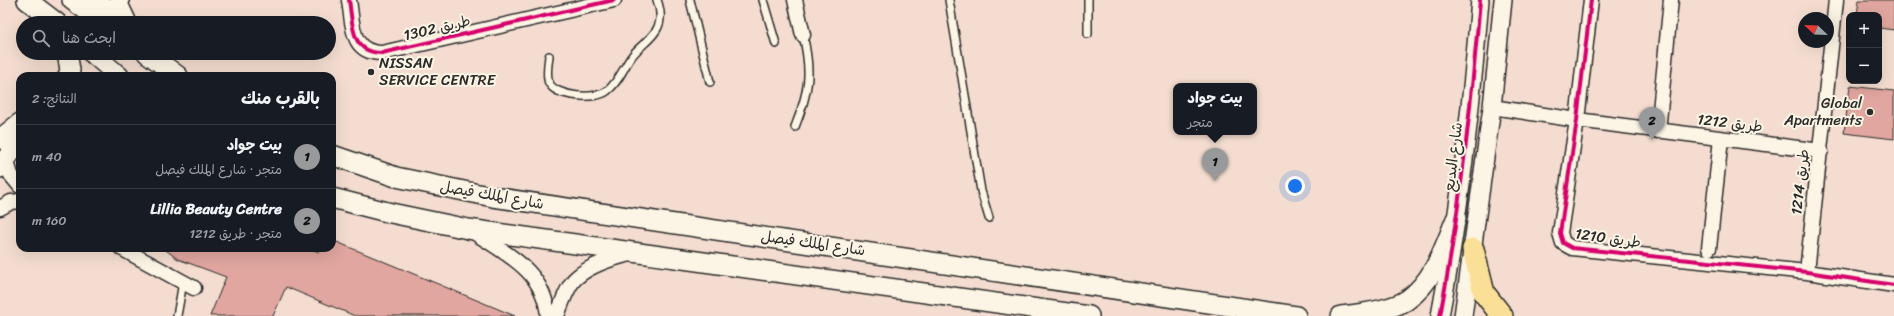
<!DOCTYPE html>
<html lang="ar">
<head>
<meta charset="utf-8">
<style>
	body { margin:0; font-family:Sriracha,"Playpen Sans Arabic",sans-serif; background:#242831; color:#f1f3f6; direction:rtl }
	.controls { position:absolute; right:12px; top:12px; display:grid; overflow:hidden; border-radius:8px; box-shadow:0 4px 16px #0002 }
	.controls button { width:36px; height:36px; display:grid; place-items:center; padding:0; border:0; border-bottom:1px solid #363941; background:#171b24; color:#f1f3f6; font:20px sans-serif }
	.compass { position:absolute; left:1798px; top:12px; width:36px; height:36px; border-radius:50%; background:#171b24; box-shadow:0 4px 16px #0002; rotate:293deg }
	.you { position:absolute; left:1295px; top:186px; width:14px; height:14px; margin:-10px; border:3px solid #fff; border-radius:50%; background:#1a73e8; box-shadow:0 0 0 6px #1a73e833 }
	.badge { display:grid; place-items:center; width:26px; height:26px; border-radius:50%; background:#98999b; color:#111; font-size:13px; font-weight:700 }
	.pin { position:absolute; translate:-50% -33px; filter:drop-shadow(0 1px 2px #0008) }
	.pin::after { content:''; position:absolute; top:21px; width:14px; height:12px; background:inherit; clip-path:polygon(0 0,100% 0,50% 100%) }
	.popup { position:absolute; left:1173px; top:83px; width:84px; height:52px; box-sizing:border-box; display:grid; place-content:center; border-radius:8px; background:#171b24; filter:drop-shadow(0 1px 3px #0005); font-size:13px; white-space:nowrap; color:#9ea1a6 }
	.popup b { font-size:15px; color:#f1f3f6 }
	.popup::after { content:''; position:absolute; left:50%; top:100%; margin-left:-8px; border:8px solid transparent; border-top-color:#171b24 }
	.list { margin:0; padding:0; list-style:none }
	h2 { display:flex; justify-content:space-between; align-items:center; height:52px; margin:0; padding:0 16px; font-size:17px }
	h2 small { font-size:13px; font-weight:400; color:#9ea1a6 }
	.list li { display:grid; grid-template-columns:26px 1fr auto; gap:12px; align-items:center; box-sizing:border-box; height:64px; padding:0 16px; border-top:1px solid #363941 }
	.list b { display:block; font-size:15px; white-space:nowrap }
	.list p { margin:0; font-size:13px; white-space:nowrap; color:#9ea1a6 }
	.list em { font-size:13px; font-style:normal; color:#9ea1a6 }
	.icon { flex:none; width:22px; height:22px; fill:none; stroke:currentColor; stroke-width:2; stroke-linecap:round; stroke-linejoin:round }
	.map { position:relative; flex:none; width:1894px; height:316px; overflow:hidden; direction:ltr }
	.search { position:absolute; background:#171b24; box-shadow:0 4px 16px #0002; left:16px; top:16px; width:320px; height:44px; display:flex; align-items:center; gap:10px; box-sizing:border-box; padding:0 14px; border-radius:22px; color:#9ea1a6; font-size:15px }
	.panel { position:absolute; background:#171b24; box-shadow:0 4px 16px #0002; left:16px; top:72px; width:320px; height:180px; border-radius:12px; direction:rtl }
	.map>svg:first-child { display:block }
	.building { fill:#e0a69f; stroke:#2b2b2b }
	.lines { fill:none; stroke-linecap:round; stroke-linejoin:round }
	.service-casing { stroke:#2b2b2b; stroke-width:10 }
	.minor-casing { stroke:#2b2b2b; stroke-width:17 }
	.tertiary-casing { stroke:#2b2b2b; stroke-width:20 }
	.secondary-casing { stroke:#2b2b2b; stroke-width:22 }
	.primary-casing { stroke:#2b2b2b; stroke-width:24 }
	.service { stroke:#fcf5e5; stroke-width:7 }
	.minor { stroke:#fcf5e5; stroke-width:14 }
	.tertiary { stroke:#fcf5e5; stroke-width:17 }
	.secondary { stroke:#fcf5e5; stroke-width:19 }
	.primary { stroke:#fadf96; stroke-width:21 }
	.cycleway-casing { stroke:#fcf5e5; stroke-width:6 }
	.cycleway { stroke:#d6006c; stroke-width:4 }
	.poi-dot { fill:#2b2b2b; stroke:#fcf5e5; stroke-width:1.5 }
	.labels { text-anchor:middle; stroke-width:4; stroke-linejoin:round; paint-order:stroke }
	.street-label { font-size:15px; fill:#2b2b2b; stroke:#fcf5e5 }
	.poi-label { font-size:15px; fill:#2b2b2b; stroke:#fcf5e5; text-anchor:start }
</style>
</head>
<body>
<div class="map">
<svg width="1894" height="316" viewBox="0 0 1894 316">
	<rect width="100%" height="100%" fill="#f4ddd0"/>
	<filter id="ink" filterUnits="userSpaceOnUse"><feTurbulence type="fractalNoise" baseFrequency=".025" numOctaves="2"/><feDisplacementMap in="SourceGraphic" scale="8" xChannelSelector="R" yChannelSelector="G"/><feConvolveMatrix kernelMatrix="1 2 1 2 8 2 1 2 1" color-interpolation-filters="sRGB"/></filter>
	<g filter="url(#ink)">
		<!-- building -->
		<path class="building" d="M 1859,0 L 1894,0 L 1894,30 L 1879,28 L 1879,15 L 1857,15 Z
			M 1850,86 L 1894,91 L 1894,139 L 1844,133 Z
			M 332,240 L 515,316 L 355,316 L 286,287 L 273,316 L 210,316 L 226,277 L 178,259 L 163,248 L 308,248 L 319,252 L 321,248 L 332,248 Z"/>
		<g class="lines">
			<!-- service casing -->
			<g class="service-casing">
				<path id="service" d="M 690,0 L 710,82
					M 763,0 L 776,44
					M 949,0 L 981,191 L 989,218
					M 1088,0 L 1088,34
					M 549,56 C 548,63 546,76 549,83 C 556,97 596,100 607,91 C 619,82 623,68 632,56 C 639,46 653,39 658,27 C 662,18 660,8 657,0
					M 795,127 C 809,91 812,73 803,35
					M 177,316 L 183,282"/>
			</g>
			<!-- minor casing -->
			<g class="minor-casing">
				<path id="minor" d="M 349,0 C 353,24 350,53 382,53 L 614,0
					M 795,0 L 803,35
					M 1591,0 L 1577,120 L 1560,233 L 1563,243 L 1572,248 L 1807,272 L 1894,285
					M 1492,107 L 1577,120 L 1821,151
					M 1658,131 L 1671,0
					M 6,158 L 11,175 L 20,186
					M 0,208 L 11,202 L 20,201
					M 472,231 C 506,254 544,270 548,316
					M 121,248 L 194,288
					M 1709,248 L 1721,139
					M 1807,272 L 1836,0
					M 557,316 C 561,305 568,284 577,277 C 591,265 613,258 631,254"/>
			</g>
			<!-- tertiary casing -->
			<g class="tertiary-casing">
				<path id="tertiary" d="M 1440,316 C 1460,211 1471,106 1480,0
					M 1463,316 L 1492,107 L 1503,0"/>
			</g>
			<!-- secondary casing -->
			<g class="secondary-casing">
				<path id="secondary" d="M 27,0 L 57,23
					M 72,0 L 104,23
					M 97,0 L 117,23
					M 119,0 L 119,6 L 127,23
					M 67,53 L 70,70 L 68,76
					M 92,53 L 119,76
					M 147,53 L 178,76
					M 0,139 L 20,123
					M 332,155 L 396,177 L 493,197 L 1296,316
					M 0,168 L 20,139
					M 332,198 L 391,213 L 468,229 L 1089,316
					M 1341,316 C 1360,314 1392,310 1407,300 C 1434,281 1444,248 1456,219"/>
			</g>
			<!-- primary casing -->
			<g class="primary-casing">
				<path id="primary" d="M 1473,249 L 1484,293 L 1502,316"/>
			</g>
			<!-- service -->
			<use href="#service" class="service"/>
			<!-- minor -->
			<use href="#minor" class="minor"/>
			<!-- tertiary -->
			<use href="#tertiary" class="tertiary"/>
			<!-- secondary -->
			<use href="#secondary" class="secondary"/>
			<!-- primary -->
			<use href="#primary" class="primary"/>
			<!-- cycleway casing -->
			<g class="cycleway-casing">
				<path id="cycleway" d="M 349,0 C 353,24 350,53 382,53 L 614,0
					M 1591,0 L 1577,120 L 1560,233 L 1563,243 L 1572,248 L 1807,272 L 1894,285
					M 1440,316 C 1460,211 1471,106 1480,0"/>
			</g>
			<!-- cycleway -->
			<use href="#cycleway" class="cycleway"/>
		</g>
	</g>
	<!-- markers -->
	<g class="poi-dot">
		<circle cx="371" cy="72" r="4"/>
		<circle cx="1870" cy="112" r="4"/>
	</g>
	<g class="labels">
		<!-- street labels -->
		<g class="street-label">
			<text transform="translate(437 28) rotate(-13)" y="5">طريق 1302</text>
			<text transform="translate(1730 123) rotate(7)" y="5">طريق 1212</text>
			<text transform="translate(1453 157) rotate(-83)" y="5">شارع البديع</text>
			<text transform="translate(1800 182) rotate(-83)" y="5">طريق 1214</text>
			<text transform="translate(492 195) rotate(10)" y="5">شارع الملك فيصل</text>
			<text transform="translate(1608 238) rotate(8)" y="5">طريق 1210</text>
			<text transform="translate(813 243) rotate(8)" y="5">شارع الملك فيصل</text>
		</g>
		<!-- poi labels -->
		<g class="poi-label">
			<text x="379" y="68">NISSAN<tspan x="379" dy="17">SERVICE CENTRE</tspan></text>
			<text x="1862" y="108" text-anchor="end">Global<tspan x="1862" dy="17">Apartments</tspan></text>
		</g>
	</g>
</svg>
<div class="controls">
<button>+</button>
<button>−</button>
</div>
<svg class="compass" viewBox="-18 -18 36 36"><path d="M0-13l5 13h-10z" fill="#e53935"/><path d="M0 13l5-13h-10z" fill="#9ea1a6"/></svg>
<div class="you"></div>
<div class="pin badge" style="left:1215px;top:181px">1</div>
<div class="popup"><b>بيت جواد</b>متجر</div>
<div class="pin badge" style="left:1652px;top:140px">2</div>
<div class="search"><svg class="icon" aria-label="search" viewBox="0 0 24 24"><circle cx="10" cy="10" r="6"/><path d="M15 15l6 6"/></svg>ابحث هنا</div>
<section class="panel">
<h2>بالقرب منك<small>النتائج: 2</small></h2>
<ul class="list">
<li><span class="badge">1</span><div><b>بيت جواد</b><p>متجر · شارع الملك فيصل</p></div><em>40 m</em></li>
<li><span class="badge">2</span><div><b>Lillia Beauty Centre</b><p>متجر · طريق 1212</p></div><em>160 m</em></li>
</ul>
</section>
</div>
</body>
</html>
